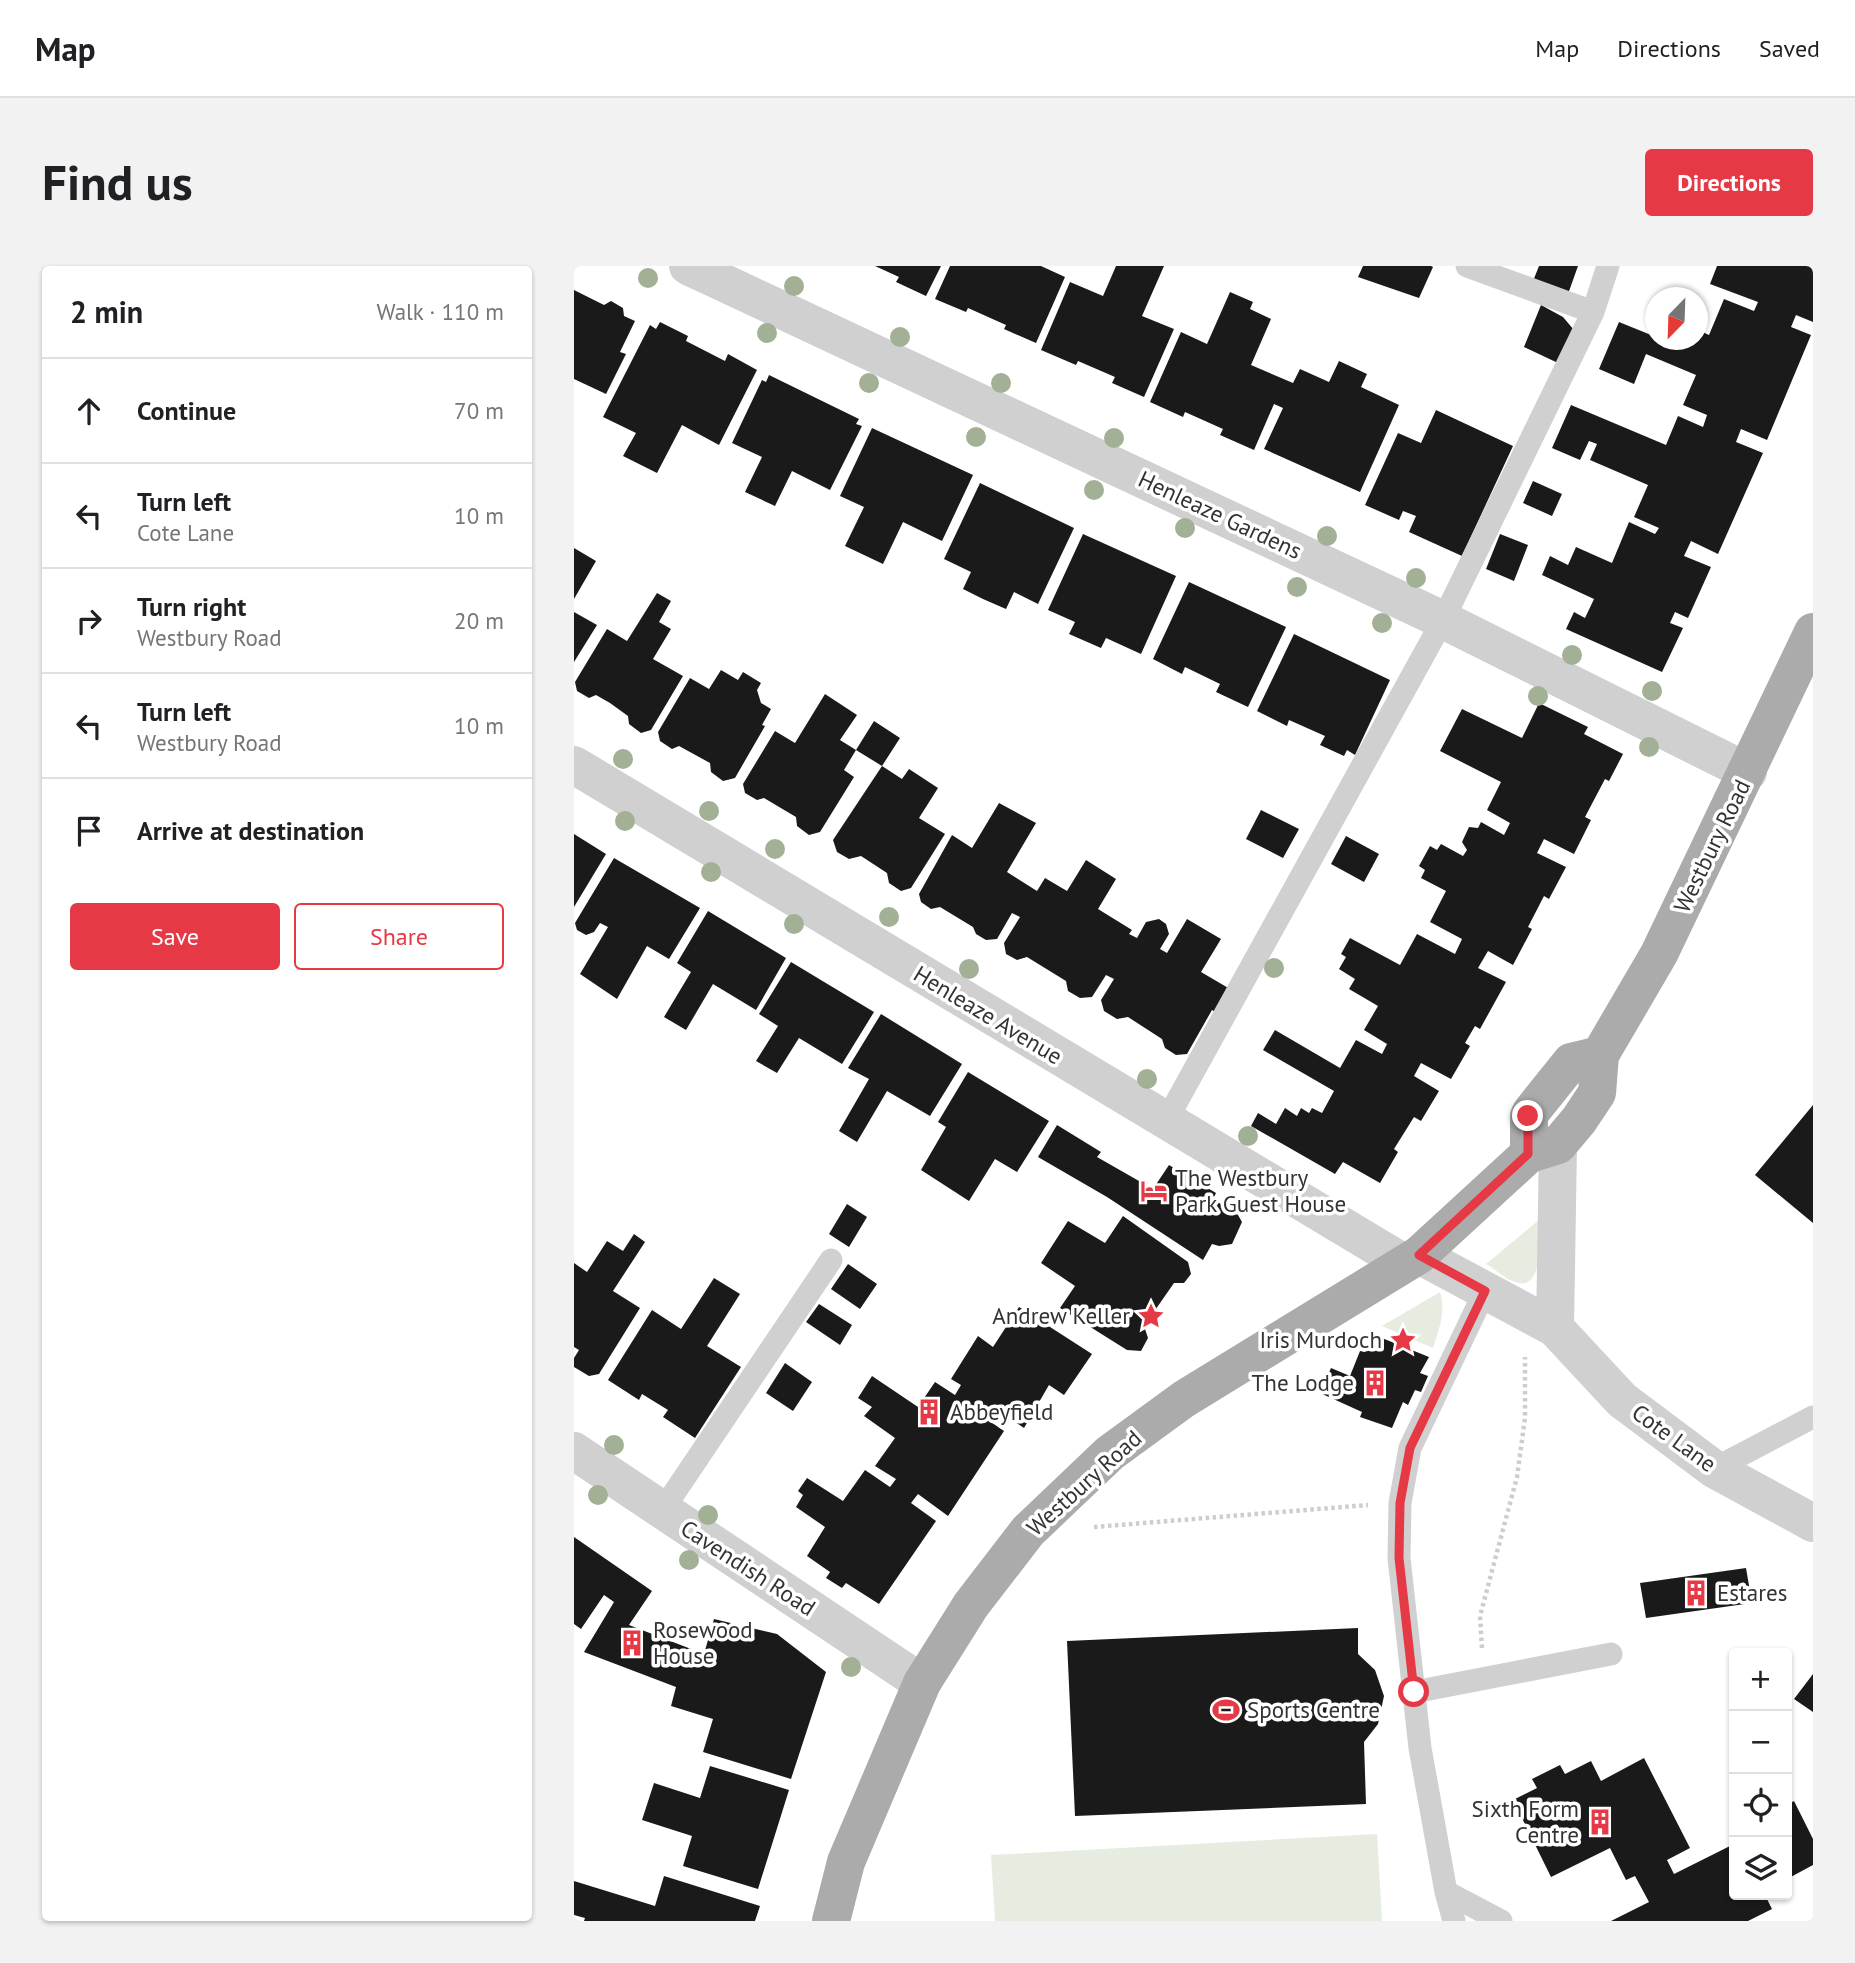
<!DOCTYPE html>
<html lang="en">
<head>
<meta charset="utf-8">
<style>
	body { margin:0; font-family:"PT Sans",sans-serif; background:#f2f2f2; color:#202124 }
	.controls { position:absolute; right:21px; bottom:21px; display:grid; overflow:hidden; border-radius:7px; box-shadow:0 2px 5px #0004 }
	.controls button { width:63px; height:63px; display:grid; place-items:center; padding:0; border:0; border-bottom:2px solid #e0e0e0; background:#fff; color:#202124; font:35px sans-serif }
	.compass { position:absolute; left:1071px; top:21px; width:63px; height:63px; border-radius:50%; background:#fff; box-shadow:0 2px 5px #0004; rotate:203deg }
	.stop { position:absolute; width:21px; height:21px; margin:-16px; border:5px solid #e63946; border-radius:50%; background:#fff }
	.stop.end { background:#e63946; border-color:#fff; box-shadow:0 2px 7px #0008 }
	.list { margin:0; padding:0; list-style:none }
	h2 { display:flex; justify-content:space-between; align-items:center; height:91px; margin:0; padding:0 28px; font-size:30px }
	h2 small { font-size:23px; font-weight:400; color:#757577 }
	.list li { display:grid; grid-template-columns:46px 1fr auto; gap:21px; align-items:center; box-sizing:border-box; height:105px; padding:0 28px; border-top:2px solid #e0e0e0 }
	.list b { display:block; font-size:26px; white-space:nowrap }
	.list p { margin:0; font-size:23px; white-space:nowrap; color:#757577 }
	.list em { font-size:23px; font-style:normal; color:#757577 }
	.actions { display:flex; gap:14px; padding:21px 28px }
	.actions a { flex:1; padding:16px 0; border:2px solid #e63946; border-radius:7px; text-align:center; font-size:24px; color:#e63946 }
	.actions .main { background:#e63946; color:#fff }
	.icon { flex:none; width:38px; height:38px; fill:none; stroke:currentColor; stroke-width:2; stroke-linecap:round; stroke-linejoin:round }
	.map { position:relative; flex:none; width:1239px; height:1655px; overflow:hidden; border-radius:7px }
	header { display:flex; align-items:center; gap:42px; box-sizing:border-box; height:98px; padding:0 35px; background:#fff; border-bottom:2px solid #e0e0e0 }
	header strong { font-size:33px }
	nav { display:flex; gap:38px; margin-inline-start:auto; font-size:24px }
	.intro { display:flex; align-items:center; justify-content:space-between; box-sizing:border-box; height:168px; padding:0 42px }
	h1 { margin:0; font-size:49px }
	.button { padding:18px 32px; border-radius:7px; background:#e63946; color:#fff; font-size:24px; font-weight:700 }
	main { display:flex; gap:42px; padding:0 42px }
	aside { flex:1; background:#fff; border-radius:7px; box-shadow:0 2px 5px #0004 }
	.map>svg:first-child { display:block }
	.grass { fill:#e6ecdf }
	.building { fill:#1a1a1a }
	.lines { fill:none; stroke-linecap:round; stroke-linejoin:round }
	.path { stroke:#cdcdcd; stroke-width:4.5; stroke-dasharray:3.5 3.5; stroke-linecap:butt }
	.lane { stroke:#d0d0d0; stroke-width:23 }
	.street { stroke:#d0d0d0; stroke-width:38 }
	.primary { stroke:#ababab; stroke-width:38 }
	.tree { fill:#a2b095 }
	.route { stroke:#e63946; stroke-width:9 }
	.labels { text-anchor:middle; stroke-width:7; stroke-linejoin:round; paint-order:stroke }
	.street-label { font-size:23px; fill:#333; stroke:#fff }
	.poi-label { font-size:23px; fill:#333; stroke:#fff; text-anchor:start }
</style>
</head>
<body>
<header>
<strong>Map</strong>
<nav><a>Map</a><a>Directions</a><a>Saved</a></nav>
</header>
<div class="intro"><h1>Find us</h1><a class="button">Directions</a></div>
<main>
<aside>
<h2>2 min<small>Walk · 110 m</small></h2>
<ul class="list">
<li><svg class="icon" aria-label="ahead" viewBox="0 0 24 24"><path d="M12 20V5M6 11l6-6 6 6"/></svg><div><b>Continue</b></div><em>70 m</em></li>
<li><svg class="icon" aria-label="left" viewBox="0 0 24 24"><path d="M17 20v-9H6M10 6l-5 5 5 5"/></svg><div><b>Turn left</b><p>Cote Lane</p></div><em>10 m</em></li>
<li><svg class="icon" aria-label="right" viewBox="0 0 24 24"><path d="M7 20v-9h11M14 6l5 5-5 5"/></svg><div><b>Turn right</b><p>Westbury Road</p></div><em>20 m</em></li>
<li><svg class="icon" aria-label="left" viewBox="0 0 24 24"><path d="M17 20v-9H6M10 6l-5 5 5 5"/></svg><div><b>Turn left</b><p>Westbury Road</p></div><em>10 m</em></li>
<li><svg class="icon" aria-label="arrive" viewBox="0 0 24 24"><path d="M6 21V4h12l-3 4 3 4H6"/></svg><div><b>Arrive at destination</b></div></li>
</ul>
<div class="actions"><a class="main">Save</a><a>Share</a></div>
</aside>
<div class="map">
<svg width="1239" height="1655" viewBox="0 0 1239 1655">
	<rect width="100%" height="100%" fill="#fff"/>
	<!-- grass -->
	<path class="grass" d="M 965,954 C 965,970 971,1027 941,1016 C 931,1013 921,1003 912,998 Z
		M 866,1026 C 872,1046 865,1063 859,1082 L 808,1060 Z
		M 803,1568 L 808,1655 L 421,1655 L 417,1589 Z"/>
	<!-- building -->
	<path class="building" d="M 301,0 L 367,0 L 352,30 L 322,16 L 325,11 Z
		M 376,0 L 467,0 L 491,11 L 462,77 L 430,63 L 432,59 L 394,42 L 392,46 L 361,33 Z
		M 542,0 L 590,0 L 568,50 L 600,63 L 570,131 L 538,117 L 541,111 L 504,95 L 502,99 L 467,84 L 496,16 L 529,30 Z
		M 789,0 L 857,0 L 859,1 L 845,32 L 784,11 Z
		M 965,0 L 1004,0 L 994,28 L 959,15 Z
		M 1143,0 L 1239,0 L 1239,56 L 1222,49 L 1217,61 L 1237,69 L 1193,174 L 1167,163 L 1162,176 L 1189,187 L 1144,288 L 1117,275 L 1110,290 L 1137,301 L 1114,352 L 1101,346 L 1096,357 L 1109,362 L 1088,406 L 992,363 L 1000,346 L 1011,352 L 1020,333 L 968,309 L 976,290 L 994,299 L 1002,281 L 1038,297 L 1055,256 L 1081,268 L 1085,262 L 1060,251 L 1074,219 L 1016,194 L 1023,178 L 1015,175 L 1006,194 L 978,182 L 997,139 L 1092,179 L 1104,150 L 1129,161 L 1133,149 L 1109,139 L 1122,109 L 1072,88 L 1060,118 L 1025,103 L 1045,56 L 1082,71 L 1082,74 L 1124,74 L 1124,64 L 1135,69 L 1150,33 L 1180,45 L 1184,36 L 1136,18 Z
		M 0,24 L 30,39 L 37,35 L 49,42 L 50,50 L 61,55 L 46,86 L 52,88 L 32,128 L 0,113 Z
		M 656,26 L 679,36 L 676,43 L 697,53 L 677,99 L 719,117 L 726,103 L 755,116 L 765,95 L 793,108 L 787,121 L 825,139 L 786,226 L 690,183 L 709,142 L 700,138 L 680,184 L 646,169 L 649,163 L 611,146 L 609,151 L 576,136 L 607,66 L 633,78 Z
		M 967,39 L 989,51 L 1000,64 L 984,97 L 950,81 Z
		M 86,56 L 114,70 L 112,75 L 151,95 L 154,88 L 183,104 L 145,179 L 108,159 L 83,207 L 49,190 L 62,167 L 29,151 L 76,59 L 82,63 Z
		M 195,109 L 285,153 L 282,158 L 288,160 L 256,224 L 218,205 L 201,240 L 171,226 L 188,191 L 158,177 L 188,114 L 192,116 Z
		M 862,144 L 939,180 L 888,290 L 835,266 L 842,250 L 829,245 L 825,254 L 791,239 L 824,167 L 847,177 Z
		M 298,162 L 399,209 L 368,275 L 329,256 L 309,298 L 271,280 L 290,241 L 266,230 Z
		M 959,215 L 988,228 L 978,250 L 949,237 Z
		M 406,217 L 500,262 L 464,338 L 440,326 L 432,343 L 409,333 L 389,323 L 397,306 L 370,293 Z
		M 509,268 L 602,310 L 567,388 L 532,372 L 527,382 L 495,368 L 501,356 L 474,344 Z
		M 926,268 L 954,279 L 940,315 L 912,303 Z
		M 0,282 L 22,295 L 0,333 Z
		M 615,316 L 712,361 L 674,441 L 642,426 L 646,418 L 611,401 L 608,408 L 579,393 Z
		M 83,327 L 97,335 L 85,356 L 97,363 L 79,393 L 109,410 L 77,464 L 67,467 L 55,458 L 54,450 L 36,437 L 22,429 L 15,432 L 3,425 L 1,416 L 33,363 L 53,375 Z
		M 0,346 L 23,359 L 0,396 Z
		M 720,368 L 816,414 L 781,489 L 773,484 L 770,490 L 746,479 L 751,470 L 715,454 L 713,460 L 683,445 Z
		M 147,404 L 164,414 L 169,406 L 187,417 L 183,424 L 187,437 L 197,443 L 188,459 L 191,460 L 161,512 L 149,515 L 137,506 L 136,497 L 105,480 L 98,483 L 86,475 L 84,466 L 116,412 L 135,423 Z
		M 251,428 L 283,449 L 266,474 L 282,484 L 270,504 L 280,511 L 246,566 L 235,569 L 223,560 L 222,551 L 190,532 L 183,534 L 171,527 L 169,518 L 201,465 L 221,477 Z
		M 965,437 L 1014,461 L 1010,468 L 1049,488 L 1035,515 L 1031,513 L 1011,551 L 1017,554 L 1000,588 L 970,573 L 963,587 L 992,601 L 975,633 L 970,630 L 954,661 L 958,663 L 939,699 L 914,685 L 904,702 L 932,716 L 906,763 L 901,760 L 891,777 L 896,780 L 877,813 L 847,797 L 840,810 L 865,825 L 847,855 L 840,851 L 820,883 L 824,886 L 806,917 L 769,896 L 761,908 L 677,860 L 684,847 L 702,858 L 711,842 L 723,850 L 727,842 L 735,847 L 738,842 L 748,847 L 760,825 L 689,784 L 701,764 L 766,802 L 782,774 L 808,788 L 813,778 L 790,764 L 804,740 L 775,723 L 781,713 L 765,703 L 772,691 L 767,688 L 776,672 L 826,699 L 843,668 L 881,688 L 888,673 L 856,656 L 872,625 L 847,612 L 851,604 L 845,600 L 856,580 L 863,584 L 867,578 L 889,590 L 893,584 L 888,576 L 895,561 L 904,562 L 907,556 L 930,569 L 936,557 L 913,544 L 927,516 L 866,485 L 888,443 L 948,472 Z
		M 300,455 L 326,472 L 308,500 L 282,484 Z
		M 308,500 L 328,513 L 335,503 L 364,522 L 345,552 L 371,568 L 337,622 L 327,625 L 315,617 L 313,607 L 287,590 L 275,593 L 263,586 L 259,574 Z
		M 425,537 L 462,557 L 433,606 L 463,625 L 471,612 L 493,625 L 512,594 L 542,613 L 524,643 L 558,664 L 555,668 L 563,672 L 572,656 L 585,653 L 592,658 L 595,668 L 586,683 L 593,687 L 613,653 L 647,673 L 627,706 L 656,723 L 643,747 L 638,744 L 613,788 L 602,789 L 591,782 L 588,773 L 554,751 L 543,753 L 530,745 L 527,734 L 540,713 L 532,709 L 518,731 L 506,732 L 494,725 L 492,715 L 453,691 L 443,694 L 432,688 L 430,677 L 446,651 L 438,647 L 423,673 L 412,674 L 402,668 L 399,661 L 366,641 L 357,643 L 347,636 L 345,628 L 378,569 L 398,582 Z
		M 687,544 L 725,563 L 709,592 L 672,573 Z
		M 0,568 L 32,588 L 0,641 Z
		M 772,570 L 805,588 L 790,616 L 757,598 Z
		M 40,592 L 126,642 L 95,693 L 73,680 L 43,733 L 6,708 L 34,661 L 26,657 L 20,666 L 12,669 L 3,664 L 1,657 Z
		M 134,645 L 212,692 L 182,744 L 139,718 L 112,764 L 90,751 L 117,706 L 103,697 Z
		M 217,696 L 300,746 L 268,798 L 225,772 L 203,807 L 182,795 L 204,760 L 185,748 Z
		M 307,748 L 388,798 L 356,850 L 313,825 L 283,876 L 265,865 L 295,813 L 274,802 Z
		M 394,806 L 475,855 L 443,906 L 421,893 L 395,935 L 347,904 L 372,861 L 364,856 Z
		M 1239,839 L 1239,957 L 1181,909 Z
		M 483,859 L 527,886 L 523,891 L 579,923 L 595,899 L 642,927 L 639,933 L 664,949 L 668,956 L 658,978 L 645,980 L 638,978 L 629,994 L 533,931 L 464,891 Z
		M 273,938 L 293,951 L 275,981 L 255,968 Z
		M 549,950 L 614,996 L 617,1008 L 610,1017 L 600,1017 L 570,1060 L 574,1072 L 567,1085 L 553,1084 L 486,1042 L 501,1020 L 467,997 L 494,955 L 531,977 Z
		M 60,968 L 71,976 L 39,1025 L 66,1042 L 25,1108 L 15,1110 L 0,1101 L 0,1092 L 5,1084 L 0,1081 L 0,997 L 13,1006 L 33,975 L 49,985 Z
		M 274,998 L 303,1018 L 286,1043 L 257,1023 Z
		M 140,1012 L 166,1028 L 133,1080 L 167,1101 L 121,1172 L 89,1151 L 94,1144 L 68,1128 L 65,1134 L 34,1114 L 78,1044 L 107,1063 Z
		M 245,1038 L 278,1059 L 266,1079 L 232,1056 Z
		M 445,1041 L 518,1088 L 490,1129 L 475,1119 L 450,1162 L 419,1141 L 411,1152 L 430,1165 L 374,1250 L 344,1228 L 337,1237 L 362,1255 L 305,1338 L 272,1317 L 268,1322 L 252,1312 L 256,1306 L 233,1290 L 251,1261 L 222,1241 L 229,1229 L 224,1225 L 233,1212 L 269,1235 L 291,1204 L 316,1221 L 322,1213 L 301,1200 L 321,1172 L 290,1150 L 298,1141 L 284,1132 L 298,1110 L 344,1141 L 361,1116 L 381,1129 L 387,1119 L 377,1113 L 404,1070 L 419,1081 Z
		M 798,1068 L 855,1091 L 846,1107 L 854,1110 L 847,1126 L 841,1124 L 834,1139 L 829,1136 L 818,1162 L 786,1151 L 788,1146 L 746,1127 L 757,1102 L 776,1110 L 786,1085 L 791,1086 Z
		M 211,1097 L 238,1116 L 219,1145 L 192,1127 Z
		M 0,1271 L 78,1325 L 55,1359 L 130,1388 L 140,1353 L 203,1368 L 252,1406 L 217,1513 L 129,1486 L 139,1453 L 97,1440 L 102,1421 L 10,1386 L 40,1336 L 30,1329 L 7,1363 L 0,1358 Z
		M 1172,1302 L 1178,1337 L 1072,1352 L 1066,1317 Z
		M 784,1362 L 784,1388 L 801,1404 L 810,1430 L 804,1458 L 790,1476 L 792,1538 L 501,1550 L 493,1375 Z
		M 1239,1408 L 1239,1446 L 1220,1433 Z
		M 1070,1492 L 1116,1582 L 1093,1594 L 1100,1608 L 1160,1578 L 1160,1629 L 1191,1629 L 1198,1643 L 1174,1655 L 1037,1655 L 1075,1636 L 1061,1610 L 1052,1614 L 1036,1582 L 977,1611 L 939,1534 L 963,1522 L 958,1513 L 986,1499 L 991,1508 L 1017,1495 L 1027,1515 Z
		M 136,1500 L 215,1524 L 184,1623 L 109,1600 L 118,1570 L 68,1554 L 80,1517 L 126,1532 Z
		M 1220,1535 L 1239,1573 L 1239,1599 L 1213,1613 L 1213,1539 Z
		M 90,1610 L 186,1640 L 181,1655 L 10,1655 L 11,1652 L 0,1649 L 0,1615 L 81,1640 Z"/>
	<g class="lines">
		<!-- path -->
		<path class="path" d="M 520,1261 L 794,1239
			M 908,1382 L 906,1350 L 943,1211 L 951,1152 L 951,1091"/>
		<!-- lane -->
		<path class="lane" d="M 893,0 L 1019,46
			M 592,855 L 869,354 L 1019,46 L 1034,0
			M 1140,1203 L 1239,1151
			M 88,1245 L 257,994
			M 840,1426 L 1037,1388
			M 872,1626 L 927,1655
			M 880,1655 L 872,1626 L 846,1482 L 825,1292 L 826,1237 L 836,1182 L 911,1025"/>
		<!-- street -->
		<path class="street" d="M 114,0 L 869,354 L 1174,506
			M 0,499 L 830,997
			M 845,989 L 981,1062 L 1048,1134 L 1140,1203 L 1239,1257
			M 981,1062 L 984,879
			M 0,1185 L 348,1417"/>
		<!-- primary -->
		<path class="primary" d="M 955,888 L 955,850 L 957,846 L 997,796 L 1026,789
			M 257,1655 L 272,1596 L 348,1417 L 397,1339 L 454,1265 L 536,1187 L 610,1133 L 845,989 L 955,888 L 984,879 L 1005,854 L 1023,827 L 1026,789 L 1085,688 L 1239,366"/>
	</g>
	<!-- trees -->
	<g class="tree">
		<circle cx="74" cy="12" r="10"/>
		<circle cx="220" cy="20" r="10"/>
		<circle cx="193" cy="67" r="10"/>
		<circle cx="326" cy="71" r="10"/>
		<circle cx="295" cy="117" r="10"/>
		<circle cx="427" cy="117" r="10"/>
		<circle cx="402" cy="171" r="10"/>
		<circle cx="540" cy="172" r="10"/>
		<circle cx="520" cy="224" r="10"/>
		<circle cx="611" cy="262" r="10"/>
		<circle cx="753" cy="270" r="10"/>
		<circle cx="842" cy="312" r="10"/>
		<circle cx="723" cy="321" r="10"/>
		<circle cx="808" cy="357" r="10"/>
		<circle cx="998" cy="389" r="10"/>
		<circle cx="1078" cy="425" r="10"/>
		<circle cx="964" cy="430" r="10"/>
		<circle cx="1075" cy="481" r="10"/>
		<circle cx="49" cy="493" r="10"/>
		<circle cx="135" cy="545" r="10"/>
		<circle cx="51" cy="555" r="10"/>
		<circle cx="201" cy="583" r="10"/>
		<circle cx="137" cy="606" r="10"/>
		<circle cx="315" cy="651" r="10"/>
		<circle cx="220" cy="658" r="10"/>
		<circle cx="700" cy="702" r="10"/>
		<circle cx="395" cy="703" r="10"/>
		<circle cx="573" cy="813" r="10"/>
		<circle cx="674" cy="870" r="10"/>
		<circle cx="40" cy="1179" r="10"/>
		<circle cx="24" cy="1229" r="10"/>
		<circle cx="134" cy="1249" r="10"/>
		<circle cx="115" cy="1294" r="10"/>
		<circle cx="277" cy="1401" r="10"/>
	</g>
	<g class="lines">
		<!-- route -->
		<path class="route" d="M 840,1426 L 825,1292 L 826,1237 L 836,1182 L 911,1025 L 845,989 L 954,888 L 954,850"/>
	</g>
	<!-- icons -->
	<defs>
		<g id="hotel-bare" transform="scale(2.1)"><path d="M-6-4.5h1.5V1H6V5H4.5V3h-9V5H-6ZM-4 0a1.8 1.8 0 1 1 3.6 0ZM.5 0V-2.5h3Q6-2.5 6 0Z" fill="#e63946" stroke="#fff" stroke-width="2.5" paint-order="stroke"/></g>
		<g id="sight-bare" transform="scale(2.1)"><path d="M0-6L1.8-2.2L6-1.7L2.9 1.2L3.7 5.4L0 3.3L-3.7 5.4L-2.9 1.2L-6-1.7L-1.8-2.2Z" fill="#e63946" stroke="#fff" stroke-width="2.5" paint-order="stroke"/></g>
		<g id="building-bare" transform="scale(2.1)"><path d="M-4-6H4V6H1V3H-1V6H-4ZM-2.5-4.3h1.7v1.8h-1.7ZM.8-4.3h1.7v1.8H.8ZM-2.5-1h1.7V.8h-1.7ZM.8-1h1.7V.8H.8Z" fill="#e63946" stroke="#fff" stroke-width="2.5" paint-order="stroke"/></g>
		<g id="stadium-bare" transform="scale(2.1)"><path d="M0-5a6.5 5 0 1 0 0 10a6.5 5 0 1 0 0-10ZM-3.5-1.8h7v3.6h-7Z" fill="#e63946" stroke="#fff" stroke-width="2.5" paint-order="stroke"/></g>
	</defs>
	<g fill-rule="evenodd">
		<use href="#hotel-bare" x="580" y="925"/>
		<use href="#sight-bare" x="577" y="1050"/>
		<use href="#sight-bare" x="829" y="1074"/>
		<use href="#building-bare" x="801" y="1117"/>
		<use href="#building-bare" x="355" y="1146"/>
		<use href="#building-bare" x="1122" y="1327"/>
		<use href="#building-bare" x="58" y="1377"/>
		<use href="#stadium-bare" x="652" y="1444"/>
		<use href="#building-bare" x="1026" y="1556"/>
	</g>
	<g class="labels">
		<!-- street labels -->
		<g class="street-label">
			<text transform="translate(646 249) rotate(25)" y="8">Henleaze Gardens</text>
			<text transform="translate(1138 580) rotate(-64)" y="8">Westbury Road</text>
			<text transform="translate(414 749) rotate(31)" y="8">Henleaze Avenue</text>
			<text transform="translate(1100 1172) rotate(36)" y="8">Cote Lane</text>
			<text transform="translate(510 1217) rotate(-42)" y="8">Westbury Road</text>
			<text transform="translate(174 1302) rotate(33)" y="8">Cavendish Road</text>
		</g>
		<!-- poi labels -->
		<g class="poi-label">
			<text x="601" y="920">The Westbury<tspan x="601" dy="26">Park Guest House</tspan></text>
			<text x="556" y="1058" text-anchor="end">Andrew Keller</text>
			<text x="808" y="1082" text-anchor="end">Iris Murdoch</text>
			<text x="780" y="1125" text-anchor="end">The Lodge</text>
			<text x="376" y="1154">Abbeyfield</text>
			<text x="1143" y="1335">Estares</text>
			<text x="79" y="1372">Rosewood<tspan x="79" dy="26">House</tspan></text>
			<text x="673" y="1452">Sports Centre</text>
			<text x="1005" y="1551" text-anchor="end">Sixth Form<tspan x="1005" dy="26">Centre</tspan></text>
		</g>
	</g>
</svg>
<div class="controls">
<button>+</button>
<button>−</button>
<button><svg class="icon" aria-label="locate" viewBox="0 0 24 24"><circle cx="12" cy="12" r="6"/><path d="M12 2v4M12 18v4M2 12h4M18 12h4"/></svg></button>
<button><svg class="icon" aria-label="layers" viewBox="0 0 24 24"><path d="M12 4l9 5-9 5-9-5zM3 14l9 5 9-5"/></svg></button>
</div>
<svg class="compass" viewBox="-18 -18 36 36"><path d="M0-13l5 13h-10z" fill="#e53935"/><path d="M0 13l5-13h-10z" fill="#757577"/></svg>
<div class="stop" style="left:840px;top:1426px"></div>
<div class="stop end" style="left:954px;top:850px"></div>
</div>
</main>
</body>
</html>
